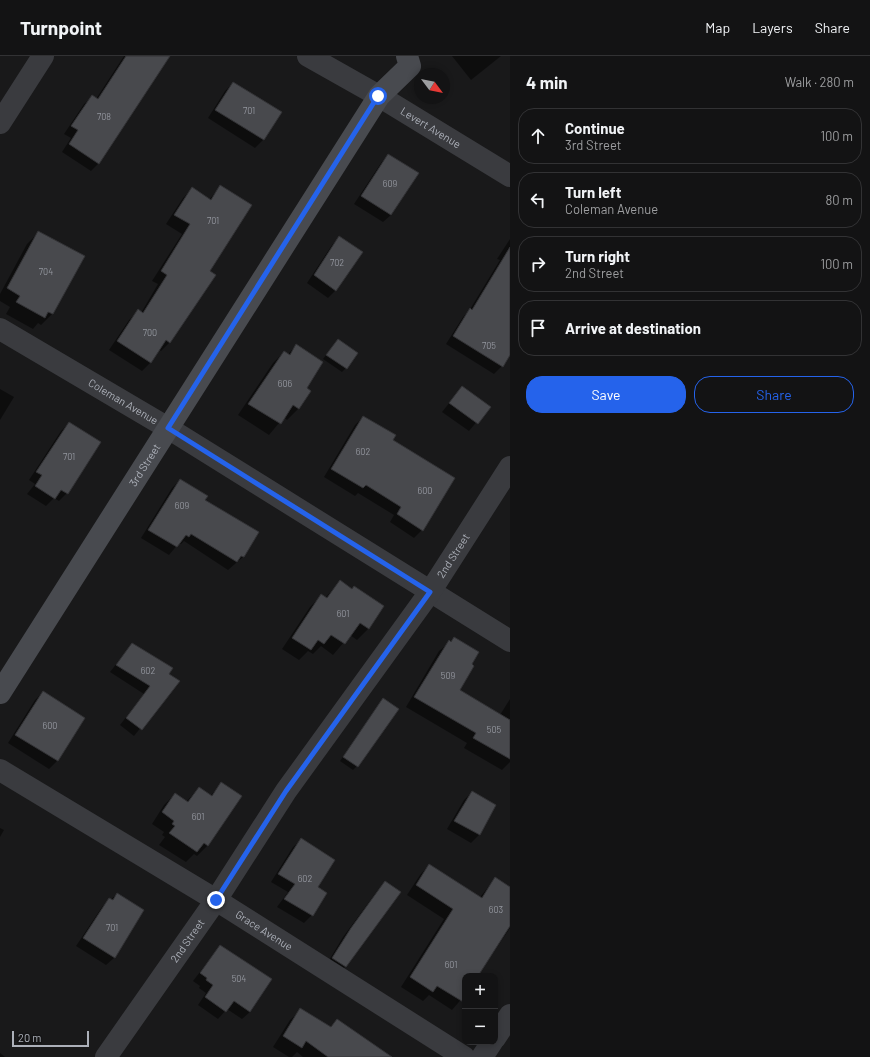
<!DOCTYPE html>
<html lang="en">
<head>
<meta charset="utf-8">
<style>
	body { margin:0; font-family:Barlow,sans-serif; background:#1c1c1d; color:#f1f3f6 }
	.controls { position:absolute; right:12px; bottom:12px; display:grid; overflow:hidden; border-radius:8px; box-shadow:0 2px 6px #0003 }
	.controls button { width:36px; height:36px; display:grid; place-items:center; padding:0; border:0; border-bottom:1px solid #323234; background:#131314; color:#f1f3f6; font:20px sans-serif }
	.compass { position:absolute; left:414px; top:12px; width:36px; height:36px; border-radius:50%; background:#131314; box-shadow:0 2px 6px #0003; rotate:122deg }
	.scale { position:absolute; left:12px; bottom:10px; width:77px; box-sizing:border-box; padding-left:4px; border:2px solid #acb0b9; border-top:0; font-size:11px; line-height:14px; white-space:nowrap; color:#acb0b9; -webkit-text-stroke:3px #141415; paint-order:stroke }
	.stop { position:absolute; width:12px; height:12px; margin:-9px; border:3px solid #2563eb; border-radius:50%; background:#fff }
	.stop.end { background:#2563eb; border-color:#fff; box-shadow:0 1px 4px #0008 }
	.list { margin:0; padding:0; list-style:none }
	h2 { display:flex; justify-content:space-between; align-items:center; height:52px; margin:0; padding:0 16px; font-size:17px }
	h2 small { font-size:13px; font-weight:400; color:#9d9ea0 }
	.list li { display:grid; grid-template-columns:26px 1fr auto; gap:12px; align-items:center; box-sizing:border-box; height:56px; margin:0 8px 8px; padding:0 8px; border:1px solid #323234; border-radius:16px }
	.list b { display:block; font-size:15px; white-space:nowrap }
	.list p { margin:0; font-size:13px; white-space:nowrap; color:#9d9ea0 }
	.list em { font-size:13px; font-style:normal; color:#9d9ea0 }
	.actions { display:flex; gap:8px; padding:12px 16px }
	.actions a { flex:1; padding:9px 0; border:1px solid #2563eb; border-radius:16px; text-align:center; font-size:14px; color:#2563eb }
	.actions .main { background:#2563eb; color:#fff }
	.icon { flex:none; width:22px; height:22px; fill:none; stroke:currentColor; stroke-width:2; stroke-linecap:round; stroke-linejoin:round }
	.map { position:relative; flex:none; width:510px; height:1001px; overflow:hidden }
	header { display:flex; align-items:center; gap:24px; box-sizing:border-box; height:56px; padding:0 20px; background:#131314; border-bottom:1px solid #323234 }
	header strong { font-size:19px }
	nav { display:flex; gap:22px; margin-inline-start:auto; font-size:14px }
	main { display:flex }
	aside { flex:1; background:#131314 }
	.map>svg:first-child { display:block }
	.shadow { fill:#0007 }
	.building { fill:#48494d; stroke:#333336 }
	.lines { fill:none; stroke-linecap:round; stroke-linejoin:round }
	.street { stroke:#3a3b3f; stroke-width:22 }
	.secondary { stroke:#484a4f; stroke-width:22 }
	.route { stroke:#2563eb; stroke-width:5 }
	.labels { text-anchor:middle; stroke-width:3.5; stroke-linejoin:round; paint-order:stroke }
	.number-label { font-size:9px; fill:#93969e }
	.street-label { font-size:11px; fill:#acb0b9; stroke:#141415 }
</style>
</head>
<body>
<header>
<strong>Turnpoint</strong>
<nav><a>Map</a><a>Layers</a><a>Share</a></nav>
</header>
<main>
<div class="map">
<svg width="510" height="1001" viewBox="0 0 510 1001">
	<rect width="100%" height="100%" fill="#19191a"/>
	<!-- shadow -->
	<path class="shadow" d="M 124,0 L 169,0 L 99,107 L 91,115 L 62,96 L 71,82 L 64,78 L 84,48 L 92,41 L 96,43 Z
		M 452,0 L 501,0 L 471,24 Z
		M 233,27 L 281,56 L 263,84 L 255,92 L 208,62 L 225,35 Z
		M 388,99 L 391,159 L 383,166 L 354,148 L 381,107 Z
		M 221,130 L 209,216 L 170,286 L 161,295 L 159,294 L 151,306 L 142,315 L 109,294 L 129,264 L 138,255 L 141,257 L 158,228 L 152,225 L 182,178 L 166,168 L 183,142 L 192,133 L 209,144 Z
		M 39,176 L 83,201 L 52,258 L 41,269 L 38,267 L 33,273 L 6,258 L 10,251 L 0,245 L 0,238 L 27,188 Z
		M 340,181 L 336,234 L 328,242 L 307,227 L 332,189 Z
		M 510,183 L 510,298 L 502,310 L 494,318 L 446,288 L 463,261 L 469,255 L 500,204 L 497,203 Z
		M 338,284 L 346,312 L 342,316 L 323,303 Z
		M 296,290 L 305,333 L 298,353 L 287,364 L 284,361 L 269,379 L 238,359 L 273,307 L 284,296 L 288,298 Z
		M 462,331 L 489,351 L 469,375 L 442,356 Z
		M 0,333 L 14,341 L 0,364 Z
		M 363,361 L 391,384 L 422,474 L 414,482 L 390,466 L 394,459 L 358,437 L 355,440 L 324,421 L 355,369 Z
		M 69,367 L 67,437 L 59,445 L 54,442 L 46,450 L 27,438 L 35,428 L 29,424 L 61,375 Z
		M 180,424 L 204,444 L 243,501 L 228,514 L 184,485 L 181,488 L 179,487 L 169,499 L 141,482 L 172,432 Z
		M 340,526 L 382,550 L 368,573 L 357,584 L 350,579 L 333,599 L 321,590 L 313,598 L 308,595 L 299,604 L 282,593 L 310,551 L 321,540 L 325,542 Z
		M 454,583 L 459,635 L 500,659 L 510,643 L 510,706 L 502,714 L 464,692 L 467,687 L 406,651 L 439,595 Z
		M 132,588 L 167,618 L 178,625 L 134,680 L 120,669 L 144,638 L 110,616 Z
		M 43,636 L 84,662 L 57,705 L 49,713 L 8,687 L 35,644 Z
		M 384,643 L 357,710 L 353,714 L 340,705 Z
		M 222,728 L 208,789 L 197,800 L 194,798 L 186,806 L 159,789 L 165,781 L 162,779 L 164,776 L 152,768 L 164,749 L 175,738 L 186,746 L 199,732 L 210,740 Z
		M 472,736 L 495,750 L 479,779 L 471,787 L 447,773 L 464,744 Z
		M 0,772 L 4,774 L 0,781 Z
		M 301,784 L 317,831 L 312,859 L 304,867 L 277,851 L 288,836 L 271,826 L 293,791 Z
		M 429,809 L 480,841 L 495,823 L 510,832 L 510,872 L 477,920 L 465,920 L 465,939 L 452,954 L 429,939 L 423,945 L 401,931 L 444,863 L 407,839 L 420,819 Z
		M 385,826 L 399,836 L 345,911 L 337,919 L 325,911 L 343,881 L 378,834 Z
		M 117,838 L 143,854 L 114,902 L 106,909 L 76,890 L 102,851 Z
		M 220,890 L 250,956 L 242,963 L 227,953 L 218,963 L 198,949 L 206,937 L 199,932 L 200,930 L 193,925 Z
		M 301,954 L 329,972 L 337,964 L 390,1001 L 303,1001 L 297,996 L 292,1001 L 289,1001 L 273,991 L 290,964 Z
		M 0,997 L 5,1001 L 0,1001 Z"/>
	<!-- building -->
	<path class="building" d="M 126,0 L 170,0 L 99,108 L 69,88 L 78,74 L 71,70 L 92,39 L 98,43 Z
		M 233,26 L 282,56 L 264,84 L 215,54 Z
		M 388,98 L 419,117 L 391,159 L 361,140 Z
		M 220,129 L 252,149 L 210,215 L 216,219 L 170,287 L 166,284 L 151,307 L 117,285 L 138,253 L 143,257 L 167,219 L 161,215 L 190,168 L 174,159 L 192,131 L 211,144 Z
		M 38,175 L 85,200 L 53,258 L 48,256 L 45,262 L 16,246 L 20,240 L 7,232 Z
		M 339,180 L 363,196 L 336,235 L 314,219 Z
		M 510,191 L 510,299 L 503,311 L 453,280 L 470,252 L 472,254 Z
		M 338,283 L 358,297 L 347,313 L 326,299 Z
		M 296,288 L 323,306 L 307,332 L 311,335 L 299,353 L 293,349 L 281,368 L 248,348 L 284,295 L 290,299 Z
		M 462,330 L 491,351 L 478,368 L 449,347 Z
		M 363,360 L 396,379 L 393,384 L 455,422 L 423,475 L 397,458 L 401,451 L 366,429 L 363,432 L 331,413 Z
		M 69,366 L 101,386 L 68,438 L 61,434 L 55,443 L 35,430 L 42,419 L 36,416 Z
		M 180,423 L 208,440 L 205,444 L 259,476 L 244,501 L 241,500 L 237,506 L 191,478 L 189,481 L 186,479 L 177,491 L 148,474 Z
		M 340,524 L 352,533 L 354,530 L 384,550 L 369,573 L 360,567 L 345,588 L 331,579 L 324,588 L 318,584 L 311,594 L 292,582 L 321,538 L 327,542 Z
		M 454,581 L 479,596 L 472,608 L 474,610 L 460,634 L 510,664 L 510,703 L 473,682 L 476,677 L 414,641 L 449,584 L 451,586 Z
		M 132,587 L 173,612 L 169,618 L 180,625 L 142,674 L 126,662 L 150,630 L 116,609 Z
		M 43,635 L 85,662 L 58,705 L 15,679 Z
		M 383,642 L 399,653 L 358,711 L 343,701 Z
		M 221,726 L 242,740 L 208,790 L 204,787 L 197,796 L 169,777 L 175,770 L 172,768 L 174,765 L 162,756 L 175,737 L 188,746 L 199,731 L 212,740 Z
		M 472,735 L 496,749 L 480,779 L 454,765 Z
		M 301,782 L 335,804 L 318,831 L 327,837 L 313,860 L 284,843 L 295,828 L 278,818 Z
		M 429,808 L 482,842 L 495,821 L 510,831 L 510,870 L 478,920 L 465,920 L 465,947 L 437,930 L 433,936 L 410,921 L 453,853 L 416,829 Z
		M 385,825 L 401,836 L 346,911 L 332,902 L 351,872 Z
		M 117,837 L 144,854 L 115,902 L 83,882 L 109,842 L 113,844 Z
		M 220,889 L 272,923 L 250,956 L 234,945 L 226,956 L 205,941 L 213,929 L 206,924 L 207,922 L 200,917 Z
		M 300,952 L 331,971 L 337,963 L 392,1001 L 328,1001 L 306,985 L 302,992 L 283,980 Z"/>
	<g class="lines">
		<!-- street -->
		<g class="street">
			<path id="s1" d="M 308,0 L 379,40 L 510,120"/>
			<path d="M 0,67 L 43,0"/>
			<path id="s2" d="M 0,273 L 168,372 L 510,585"/>
			<path id="s3" d="M 0,714 L 216,844 L 464,1001"/>
			<path d="M 495,982 L 510,959"/>
			<path id="s4" d="M 106,1001 L 216,844 L 286,735 L 430,536 L 510,411"/>
			<path d="M 482,1001 L 492,986"/>
		</g>
		<!-- secondary -->
		<path class="secondary" id="s5" d="M 0,637 L 379,40 L 410,10 L 407,0"/>
	</g>
	<g class="lines">
		<!-- route -->
		<path class="route" d="M 216,844 L 286,735 L 430,536 L 168,372 L 378,40"/>
	</g>
	<g class="labels">
		<!-- number labels -->
		<g class="number-label">
			<text x="249" y="58">701</text>
			<text x="104" y="64">708</text>
			<text x="390" y="131">609</text>
			<text x="213" y="168">701</text>
			<text x="337" y="210">702</text>
			<text x="46" y="219">704</text>
			<text x="150" y="280">700</text>
			<text x="489" y="293">705</text>
			<text x="285" y="331">606</text>
			<text x="363" y="399">602</text>
			<text x="69" y="404">701</text>
			<text x="425" y="438">600</text>
			<text x="182" y="453">609</text>
			<text x="343" y="561">601</text>
			<text x="148" y="618">602</text>
			<text x="448" y="623">509</text>
			<text x="50" y="673">600</text>
			<text x="494" y="677">505</text>
			<text x="198" y="764">601</text>
			<text x="305" y="826">602</text>
			<text x="496" y="857">603</text>
			<text x="112" y="875">701</text>
			<text x="451" y="912">601</text>
			<text x="239" y="926">504</text>
		</g>
		<!-- street labels -->
		<g class="street-label">
			<text dy="4" stroke="none"><textPath href="#s1" startOffset="142">Levert Avenue</textPath></text>
			<text dy="4" stroke="none"><textPath href="#s2" startOffset="143">Coleman Avenue</textPath></text>
			<text dy="4" stroke="none"><textPath href="#s5" startOffset="270">3rd Street</textPath></text>
			<text dy="4" stroke="none"><textPath href="#s4" startOffset="610">2nd Street</textPath></text>
			<text dy="4" stroke="none"><textPath href="#s3" startOffset="309">Grace Avenue</textPath></text>
			<text dy="4" stroke="none"><textPath href="#s4" startOffset="142">2nd Street</textPath></text>
		</g>
	</g>
</svg>
<div class="controls">
<button>+</button>
<button>−</button>
</div>
<svg class="compass" viewBox="-18 -18 36 36"><path d="M0-13l5 13h-10z" fill="#e53935"/><path d="M0 13l5-13h-10z" fill="#9d9ea0"/></svg>
<div class="scale">20 m</div>
<div class="stop" style="left:378px;top:40px"></div>
<div class="stop end" style="left:216px;top:844px"></div>
</div>
<aside>
<h2>4 min<small>Walk · 280 m</small></h2>
<ul class="list">
<li><svg class="icon" aria-label="ahead" viewBox="0 0 24 24"><path d="M12 20V5M6 11l6-6 6 6"/></svg><div><b>Continue</b><p>3rd Street</p></div><em>100 m</em></li>
<li><svg class="icon" aria-label="left" viewBox="0 0 24 24"><path d="M17 20v-9H6M10 6l-5 5 5 5"/></svg><div><b>Turn left</b><p>Coleman Avenue</p></div><em>80 m</em></li>
<li><svg class="icon" aria-label="right" viewBox="0 0 24 24"><path d="M7 20v-9h11M14 6l5 5-5 5"/></svg><div><b>Turn right</b><p>2nd Street</p></div><em>100 m</em></li>
<li><svg class="icon" aria-label="arrive" viewBox="0 0 24 24"><path d="M6 21V4h12l-3 4 3 4H6"/></svg><div><b>Arrive at destination</b></div></li>
</ul>
<div class="actions"><a class="main">Save</a><a>Share</a></div>
</aside>
</main>
</body>
</html>
